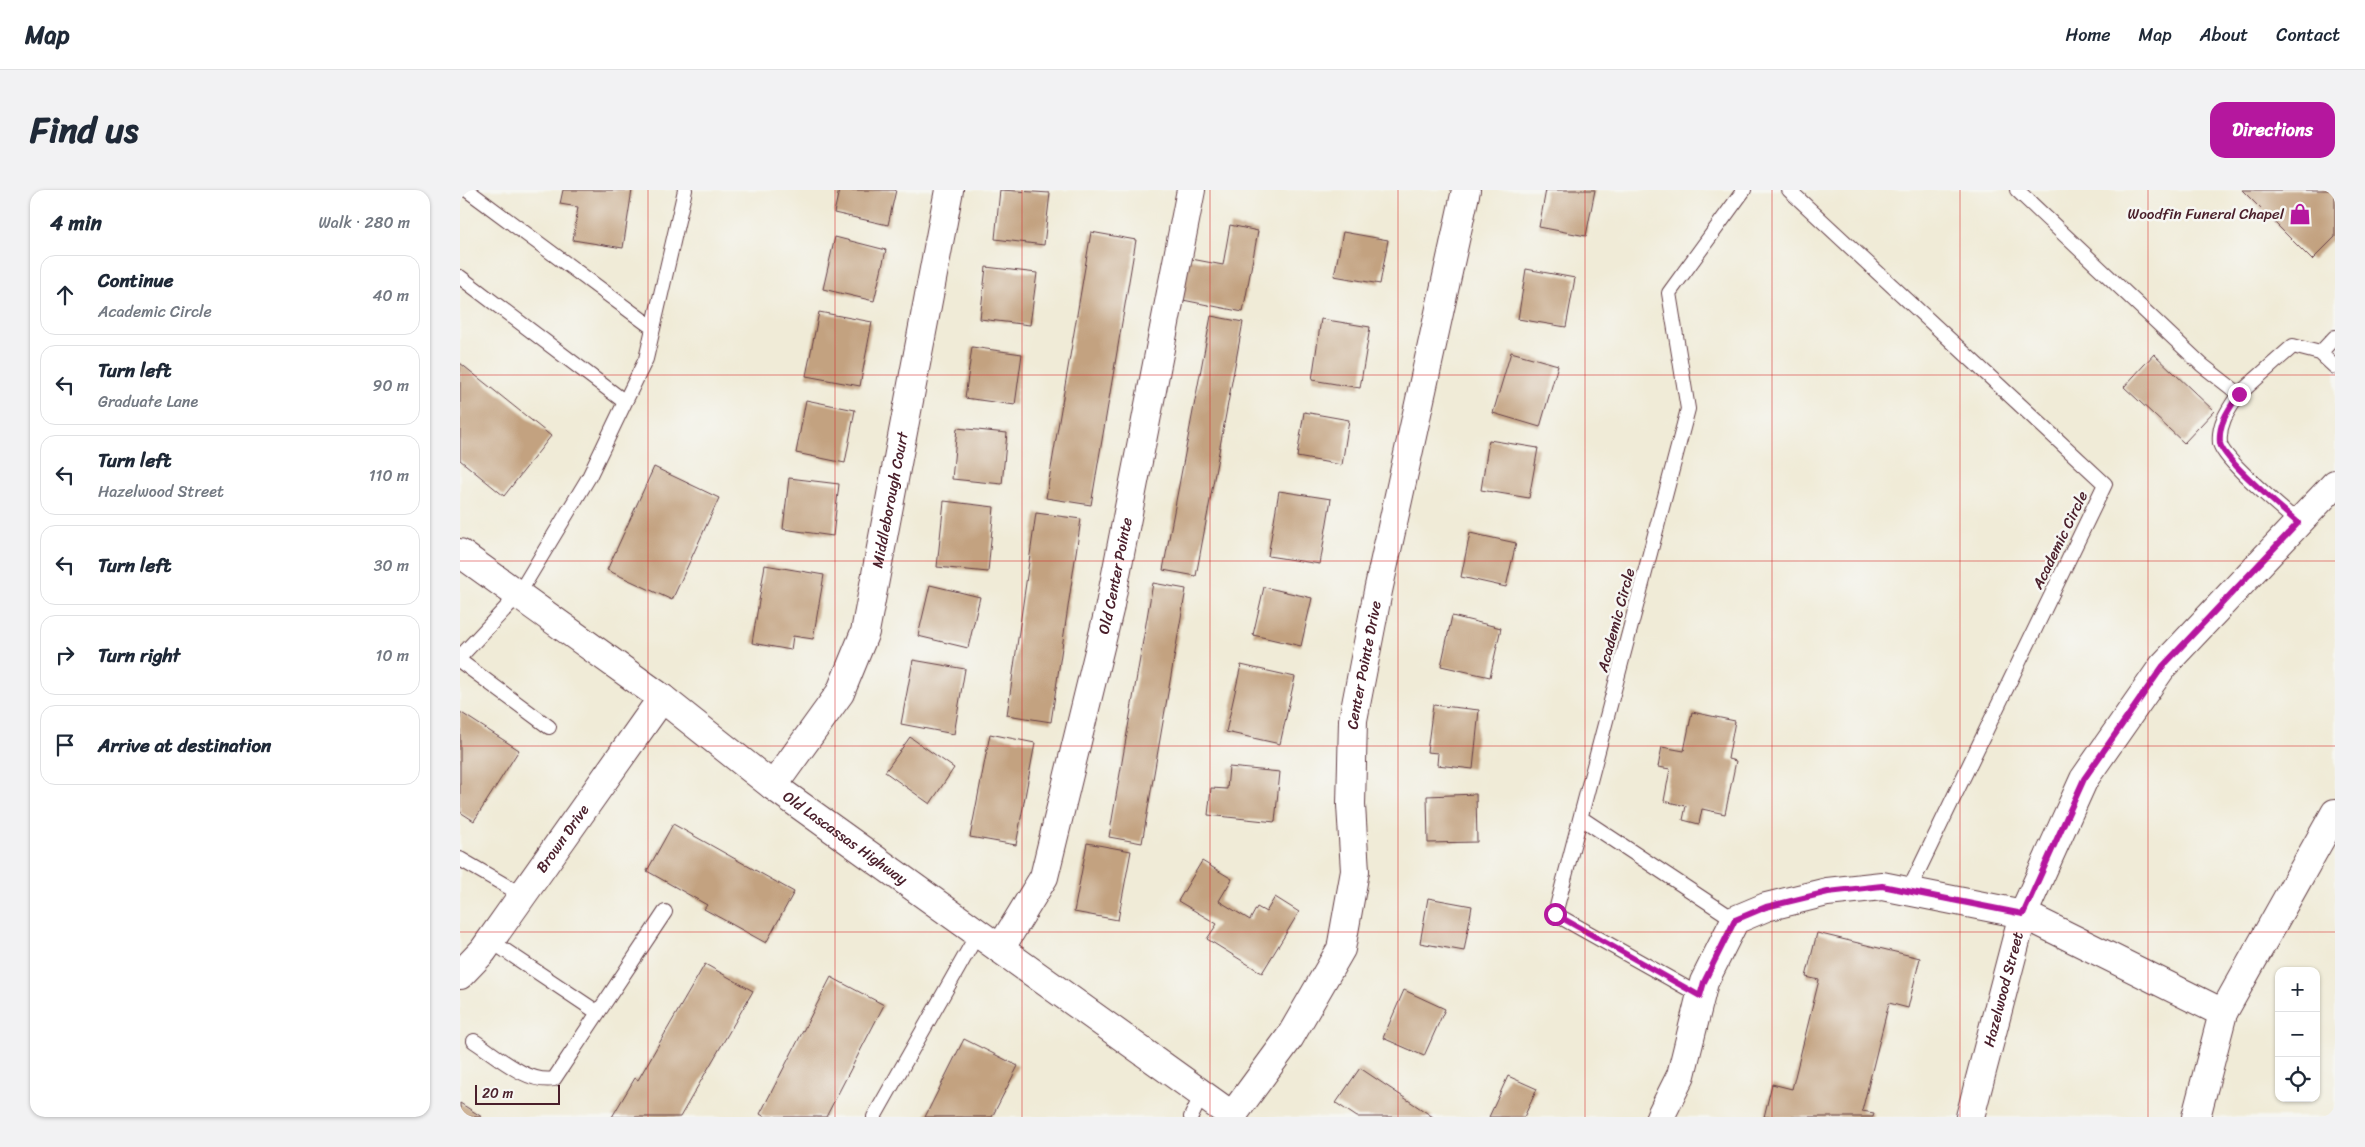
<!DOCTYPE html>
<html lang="en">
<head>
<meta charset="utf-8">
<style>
	body { margin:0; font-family:Sriracha,sans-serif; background:#f2f2f3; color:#1f2937 }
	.controls { position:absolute; right:15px; bottom:15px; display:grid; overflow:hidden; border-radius:10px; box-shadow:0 1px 4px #0004 }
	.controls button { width:45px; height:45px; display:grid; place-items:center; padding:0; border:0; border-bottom:1px solid #e0e1e3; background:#fff; color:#1f2937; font:25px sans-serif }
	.scale { position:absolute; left:15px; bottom:12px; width:85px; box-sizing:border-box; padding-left:5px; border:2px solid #4a1f2b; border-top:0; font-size:14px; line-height:18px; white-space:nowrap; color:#4a1f2b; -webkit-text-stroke:4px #f6f6f2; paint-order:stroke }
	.stop { position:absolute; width:15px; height:15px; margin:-11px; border:4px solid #b5179e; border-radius:50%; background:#fff }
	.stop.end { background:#b5179e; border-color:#fff; box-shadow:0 1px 5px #0008 }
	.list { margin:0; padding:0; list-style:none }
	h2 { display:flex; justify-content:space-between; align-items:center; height:65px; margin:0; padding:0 20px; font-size:21px }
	h2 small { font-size:16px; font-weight:400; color:#747a83 }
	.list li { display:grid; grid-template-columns:32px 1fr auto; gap:15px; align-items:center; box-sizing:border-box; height:80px; margin:0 10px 10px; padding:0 10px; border:1px solid #e0e1e3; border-radius:15px }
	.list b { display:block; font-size:19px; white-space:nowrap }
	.list p { margin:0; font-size:16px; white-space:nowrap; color:#747a83 }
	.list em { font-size:16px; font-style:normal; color:#747a83 }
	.icon { flex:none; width:28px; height:28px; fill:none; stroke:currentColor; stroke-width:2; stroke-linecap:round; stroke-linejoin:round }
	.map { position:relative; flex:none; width:1875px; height:927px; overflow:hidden; border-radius:15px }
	header { display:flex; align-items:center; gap:30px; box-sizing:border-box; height:70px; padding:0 25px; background:#fff; border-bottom:1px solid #e0e1e3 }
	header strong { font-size:24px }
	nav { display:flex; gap:28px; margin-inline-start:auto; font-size:18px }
	.intro { display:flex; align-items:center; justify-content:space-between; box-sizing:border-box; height:120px; padding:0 30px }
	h1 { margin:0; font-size:35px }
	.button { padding:12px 22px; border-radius:15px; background:#b5179e; color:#fff; font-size:18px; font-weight:700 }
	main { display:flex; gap:30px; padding:0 30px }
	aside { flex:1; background:#fff; border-radius:15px; box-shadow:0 1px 4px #0004 }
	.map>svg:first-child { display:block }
	.building { fill:#c3a280 }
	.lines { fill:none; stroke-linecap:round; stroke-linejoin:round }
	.lane-casing { stroke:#633e45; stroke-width:16 }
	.street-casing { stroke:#633e45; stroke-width:30 }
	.lane { stroke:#fff; stroke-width:14 }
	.street { stroke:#fff; stroke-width:28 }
	.route { stroke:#b5179e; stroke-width:6 }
	.grid { fill:none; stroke:#d62828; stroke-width:1; stroke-opacity:0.55 }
	.labels { text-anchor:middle; stroke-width:5; stroke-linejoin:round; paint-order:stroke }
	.poi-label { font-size:15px; fill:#4a1f2b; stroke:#f6f6f2; text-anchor:end }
	.street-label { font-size:15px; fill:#4a1f2b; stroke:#f6f6f2 }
</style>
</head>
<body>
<header>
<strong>Map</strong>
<nav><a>Home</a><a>Map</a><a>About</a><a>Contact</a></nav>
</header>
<div class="intro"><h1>Find us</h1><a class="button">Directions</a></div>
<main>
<aside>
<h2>4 min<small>Walk · 280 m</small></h2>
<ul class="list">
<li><svg class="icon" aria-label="ahead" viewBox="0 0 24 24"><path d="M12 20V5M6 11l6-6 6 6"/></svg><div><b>Continue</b><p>Academic Circle</p></div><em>40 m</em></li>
<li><svg class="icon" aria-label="left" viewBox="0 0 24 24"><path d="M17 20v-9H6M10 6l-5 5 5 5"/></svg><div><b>Turn left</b><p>Graduate Lane</p></div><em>90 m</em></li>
<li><svg class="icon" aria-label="left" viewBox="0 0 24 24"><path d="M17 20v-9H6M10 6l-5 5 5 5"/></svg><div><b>Turn left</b><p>Hazelwood Street</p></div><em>110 m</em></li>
<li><svg class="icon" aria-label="left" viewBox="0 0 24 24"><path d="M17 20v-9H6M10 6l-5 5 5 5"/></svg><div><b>Turn left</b></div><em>30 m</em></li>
<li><svg class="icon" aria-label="right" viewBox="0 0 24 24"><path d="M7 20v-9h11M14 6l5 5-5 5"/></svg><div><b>Turn right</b></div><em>10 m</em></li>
<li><svg class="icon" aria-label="arrive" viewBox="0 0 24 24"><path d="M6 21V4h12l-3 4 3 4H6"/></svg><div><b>Arrive at destination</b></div></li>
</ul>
</aside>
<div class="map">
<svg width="1875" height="927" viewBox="0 0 1875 927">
	<rect width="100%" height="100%" fill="#f6f6f2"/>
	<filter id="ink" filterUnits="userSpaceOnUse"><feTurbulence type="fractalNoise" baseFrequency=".02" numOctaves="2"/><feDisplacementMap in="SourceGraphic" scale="10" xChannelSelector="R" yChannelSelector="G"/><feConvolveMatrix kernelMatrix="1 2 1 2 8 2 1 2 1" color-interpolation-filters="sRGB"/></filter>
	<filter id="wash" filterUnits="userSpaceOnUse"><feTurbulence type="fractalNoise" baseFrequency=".0096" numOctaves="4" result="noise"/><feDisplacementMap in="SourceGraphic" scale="20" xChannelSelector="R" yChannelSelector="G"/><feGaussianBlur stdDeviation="1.12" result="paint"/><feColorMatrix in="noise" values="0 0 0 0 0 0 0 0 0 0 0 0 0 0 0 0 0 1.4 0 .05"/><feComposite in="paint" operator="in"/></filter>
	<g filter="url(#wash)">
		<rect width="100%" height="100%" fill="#f0ebd7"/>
		<g id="blocks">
			<!-- building -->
			<path class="building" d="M 103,0 L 172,0 L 163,58 L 113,50 L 118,17 L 100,14 Z
				M 379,0 L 436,0 L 428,35 L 374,23 Z
				M 540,0 L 590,3 L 584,55 L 535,49 Z
				M 1086,0 L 1135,0 L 1126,46 L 1079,37 Z
				M 1782,0 L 1875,0 L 1875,47 L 1852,70 Z
				M 770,35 L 798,41 L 783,122 L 713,108 L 721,67 L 763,75 Z
				M 631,42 L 676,50 L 631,315 L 586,308 Z
				M 883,42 L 928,50 L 920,94 L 874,86 Z
				M 375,47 L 426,60 L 414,111 L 363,99 Z
				M 526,77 L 577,83 L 570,135 L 520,129 Z
				M 1066,79 L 1115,88 L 1106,137 L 1058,129 Z
				M 359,122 L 412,132 L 400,196 L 346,186 Z
				M 751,126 L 783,132 L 736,386 L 703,380 Z
				M 861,129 L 910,137 L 900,198 L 852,190 Z
				M 512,157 L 562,164 L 555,215 L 505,208 Z
				M 1051,162 L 1098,175 L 1080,237 L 1033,223 Z
				M 1694,164 L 1754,221 L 1724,253 L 1664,197 Z
				M 0,173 L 91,246 L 44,306 L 0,270 Z
				M 346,210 L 395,220 L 385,273 L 336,263 Z
				M 844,222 L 889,230 L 882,275 L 837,267 Z
				M 497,238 L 547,243 L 542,294 L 492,289 Z
				M 1029,250 L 1078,258 L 1069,308 L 1021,300 Z
				M 194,277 L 259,308 L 212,410 L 147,380 Z
				M 329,288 L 379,294 L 373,346 L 323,339 Z
				M 819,301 L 871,309 L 860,374 L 808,366 Z
				M 484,311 L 534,317 L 528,382 L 477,377 Z
				M 576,323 L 621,329 L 591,532 L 547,525 Z
				M 1010,343 L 1056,353 L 1046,397 L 1001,387 Z
				M 305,375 L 364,385 L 353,449 L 333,446 L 331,460 L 292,453 Z
				M 693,393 L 726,399 L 682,653 L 649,647 Z
				M 470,395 L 520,407 L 508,458 L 458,446 Z
				M 804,397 L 852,408 L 841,456 L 793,445 Z
				M 992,426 L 1041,438 L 1030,487 L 981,476 Z
				M 453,470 L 505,479 L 494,544 L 441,534 Z
				M 781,475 L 835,487 L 820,554 L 766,542 Z
				M 973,515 L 1019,520 L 1013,579 L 977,575 L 978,563 L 967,562 Z
				M 0,522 L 59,560 L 14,631 L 0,622 Z
				M 1232,522 L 1275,531 L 1268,569 L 1276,571 L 1265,624 L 1242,619 L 1239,634 L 1223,630 L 1226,616 L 1204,611 L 1210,579 L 1198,577 L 1202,557 L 1224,561 Z
				M 530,544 L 575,553 L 556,655 L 510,647 Z
				M 450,547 L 494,578 L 470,614 L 425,582 Z
				M 769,577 L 820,582 L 815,632 L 748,625 L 751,598 L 767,599 Z
				M 1016,604 L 1017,652 L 968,653 L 967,606 Z
				M 213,634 L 334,702 L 306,753 L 244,719 L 247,715 L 187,681 Z
				M 627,653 L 671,661 L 658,730 L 614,722 Z
				M 742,671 L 772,689 L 759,711 L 790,730 L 797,717 L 806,722 L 815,707 L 839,722 L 802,783 L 747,749 L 757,734 L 718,711 Z
				M 968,708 L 1012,716 L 1004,761 L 960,753 Z
				M 1357,743 L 1460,768 L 1448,818 L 1429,813 L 1402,921 L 1414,923 L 1413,927 L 1304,927 L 1312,894 L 1332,899 L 1359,790 L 1346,787 Z
				M 245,774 L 293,801 L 220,927 L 152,927 L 175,888 L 178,890 Z
				M 371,787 L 424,815 L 366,927 L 305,927 L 300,924 Z
				M 944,800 L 985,819 L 964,866 L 923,848 Z
				M 504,849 L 558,876 L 532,927 L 465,927 Z
				M 900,878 L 973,927 L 897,927 L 876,913 Z
				M 1048,886 L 1077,899 L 1064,927 L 1029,927 Z
				M 0,913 L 22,927 L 0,927 Z"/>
		</g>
	</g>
	<g filter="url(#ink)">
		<use href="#blocks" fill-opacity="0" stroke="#633e45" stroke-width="1"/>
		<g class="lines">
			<!-- lane casing -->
			<g class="lane-casing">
				<path id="lane" d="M 7,0 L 193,138
					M 1329,0 L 1645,294 L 1448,702
					M 1557,0 L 1742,175 L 1779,204 L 1833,156 L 1860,163 L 1875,177
					M 0,87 L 165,212
					M 1860,163 L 1875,147
					M 1779,204 C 1769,219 1758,233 1760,253 C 1762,269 1823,319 1838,333
					M 0,467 L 58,405 L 129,287 L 165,212 L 186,169 L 225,0
					M 0,471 L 89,537
					M 1121,628 L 1275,730
					M 0,669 L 62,705
					M 31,751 L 137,822
					M 1241,806 L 1095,724 L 1228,219 L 1209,103 L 1284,0
					M 14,851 C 36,865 67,894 94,889 L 205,722
					M 414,927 L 518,743
					M 731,927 L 742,904"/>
			</g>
			<!-- street casing -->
			<g class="street-casing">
				<g id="street">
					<path id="s1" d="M 0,363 L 202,508 L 313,596 L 774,927"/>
					<path id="s2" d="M 313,596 L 380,503 L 405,442 L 489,0"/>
					<path id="s3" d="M 540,759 L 584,687 L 649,420 L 731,0"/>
					<path id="s4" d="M 0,785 L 23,761 L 202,508"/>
					<path d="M 1763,823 L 1875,623"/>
					<path id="s5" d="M 772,926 L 830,847 L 881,759 L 895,681 L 891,615 L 893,530 L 918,401 L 1006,0"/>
					<path d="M 1200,927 L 1221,885 L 1244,792 L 1275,730 L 1306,717 L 1367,702 L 1422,696 L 1563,724 L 1763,823 L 1736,927"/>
					<path id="s6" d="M 1510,927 L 1563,724 L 1624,589 L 1703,476 L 1875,294"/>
				</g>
			</g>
			<!-- lane -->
			<use href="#lane" class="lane"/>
			<!-- street -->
			<use href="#street" class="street"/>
		</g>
	</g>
	<g class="lines" filter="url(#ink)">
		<!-- route -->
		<path class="route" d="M 1095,724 L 1240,806 L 1244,792 L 1275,730 L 1306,717 L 1368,702 L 1422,696 L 1563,724 L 1624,589 L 1703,476 L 1838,333 C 1823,319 1762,269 1760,253 C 1758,233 1769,219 1779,204"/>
	</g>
	<!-- grid -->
	<path class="grid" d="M 188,0 L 188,927M 375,0 L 375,927M 562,0 L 562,927M 750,0 L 750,927M 938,0 L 938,927M 1125,0 L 1125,927M 1312,0 L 1312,927M 1500,0 L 1500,927M 1688,0 L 1688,927M 0,185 L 1875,185M 0,371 L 1875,371M 0,556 L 1875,556M 0,742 L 1875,742"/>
	<!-- icons -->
	<defs>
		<g id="shop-bare" transform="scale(1.725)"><path d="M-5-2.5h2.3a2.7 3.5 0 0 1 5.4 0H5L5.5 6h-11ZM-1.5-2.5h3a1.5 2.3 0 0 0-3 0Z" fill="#b5179e" stroke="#f6f6f2" stroke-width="2.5" paint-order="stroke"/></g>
	</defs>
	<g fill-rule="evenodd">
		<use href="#shop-bare" x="1840" y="24"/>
	</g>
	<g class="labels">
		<!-- poi labels -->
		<g class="poi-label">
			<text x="1824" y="29">Woodfin Funeral Chapel</text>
		</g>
		<!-- street labels -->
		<g class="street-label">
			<text dy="5" stroke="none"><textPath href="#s2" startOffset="315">Middleborough Court</textPath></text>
			<text transform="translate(1600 350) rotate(-64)" y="5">Academic Circle</text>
			<text dy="5" stroke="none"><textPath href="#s3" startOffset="394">Old Center Pointe</textPath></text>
			<text transform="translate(1156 430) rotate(-75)" y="5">Academic Circle</text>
			<text dy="5" stroke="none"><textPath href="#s5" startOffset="486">Center Pointe Drive</textPath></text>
			<text dy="5" stroke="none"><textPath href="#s4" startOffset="171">Brown Drive</textPath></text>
			<text dy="5" stroke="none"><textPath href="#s1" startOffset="479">Old Lascassas Highway</textPath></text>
			<text dy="5" stroke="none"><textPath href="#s6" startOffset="132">Hazelwood Street</textPath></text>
		</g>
	</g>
</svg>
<div class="controls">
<button>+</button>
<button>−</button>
<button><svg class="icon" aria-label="locate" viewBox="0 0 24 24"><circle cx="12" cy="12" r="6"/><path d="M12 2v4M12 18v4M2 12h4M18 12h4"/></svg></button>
</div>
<div class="scale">20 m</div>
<div class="stop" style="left:1095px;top:724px"></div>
<div class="stop end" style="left:1779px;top:204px"></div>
</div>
</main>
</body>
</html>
